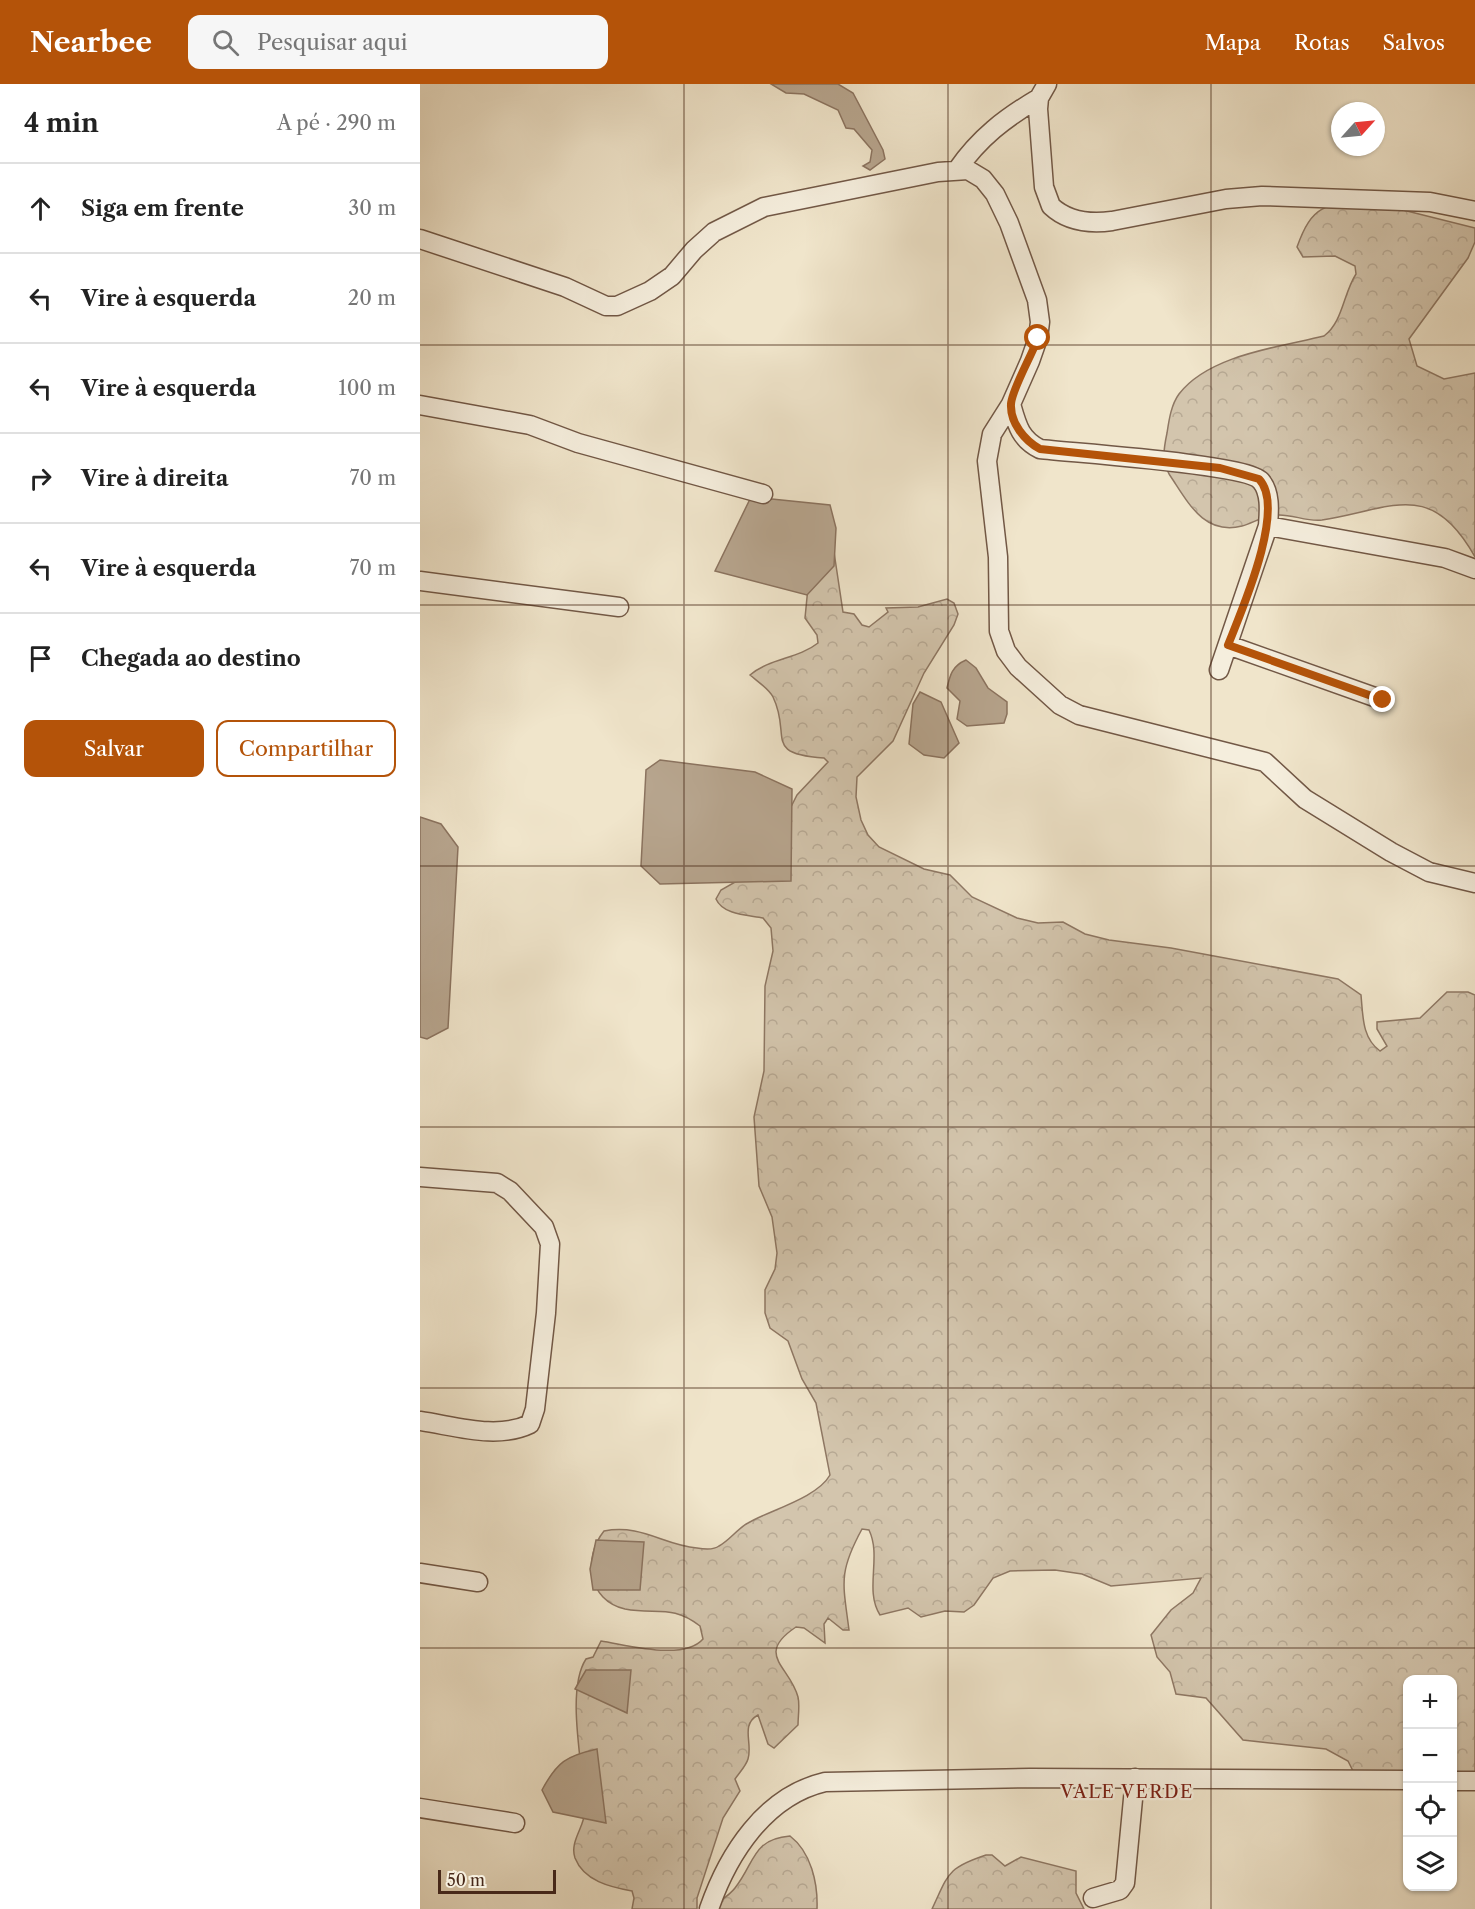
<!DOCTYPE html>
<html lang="pt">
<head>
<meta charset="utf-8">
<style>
	body { margin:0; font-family:"Libre Caslon Text",serif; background:#f6f6f6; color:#222 }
	.controls { position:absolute; right:18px; bottom:18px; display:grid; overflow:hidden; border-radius:12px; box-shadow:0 2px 4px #0004 }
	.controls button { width:54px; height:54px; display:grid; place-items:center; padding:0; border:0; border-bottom:2px solid #e0e0e0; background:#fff; color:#222; font:30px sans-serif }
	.compass { position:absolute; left:911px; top:18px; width:54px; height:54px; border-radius:50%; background:#fff; box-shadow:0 2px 4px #0004; rotate:63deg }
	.scale { position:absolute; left:18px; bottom:15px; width:118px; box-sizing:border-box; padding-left:6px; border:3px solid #482919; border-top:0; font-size:16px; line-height:21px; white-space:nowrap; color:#482919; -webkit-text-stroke:4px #f5eedd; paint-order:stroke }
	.stop { position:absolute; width:18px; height:18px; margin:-14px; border:4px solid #b45309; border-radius:50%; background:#fff }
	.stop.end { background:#b45309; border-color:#fff; box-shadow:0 2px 6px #0008 }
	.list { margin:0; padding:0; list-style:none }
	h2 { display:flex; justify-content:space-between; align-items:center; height:78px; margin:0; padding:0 24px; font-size:26px }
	h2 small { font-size:20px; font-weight:400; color:#767676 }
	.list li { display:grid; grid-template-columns:39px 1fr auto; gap:18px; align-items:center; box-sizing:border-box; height:90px; padding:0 24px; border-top:2px solid #e0e0e0 }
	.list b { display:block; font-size:22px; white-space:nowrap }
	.list em { font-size:20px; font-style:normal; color:#767676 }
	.actions { display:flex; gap:12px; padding:18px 24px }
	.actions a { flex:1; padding:14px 0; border:2px solid #b45309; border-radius:12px; text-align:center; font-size:21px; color:#b45309 }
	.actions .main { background:#b45309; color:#fff }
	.icon { flex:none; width:33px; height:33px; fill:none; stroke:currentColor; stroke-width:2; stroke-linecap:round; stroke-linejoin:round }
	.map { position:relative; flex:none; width:1055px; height:1825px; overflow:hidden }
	header { display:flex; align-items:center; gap:36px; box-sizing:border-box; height:84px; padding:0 30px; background:#b45309; color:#fff }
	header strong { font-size:28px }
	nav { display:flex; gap:33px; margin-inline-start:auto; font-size:21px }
	.search { width:420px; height:54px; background:#f6f6f6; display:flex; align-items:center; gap:15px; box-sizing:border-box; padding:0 21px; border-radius:12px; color:#767676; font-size:22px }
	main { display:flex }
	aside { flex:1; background:#fff }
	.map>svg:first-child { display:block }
	.forest { fill:url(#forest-crowns); stroke:#8e7763; stroke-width:1.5 }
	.water { fill:#b7a58e; stroke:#8b735f; stroke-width:1.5 }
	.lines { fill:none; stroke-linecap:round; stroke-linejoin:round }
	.minor-casing { stroke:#725846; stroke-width:21 }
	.minor { stroke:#f5eedd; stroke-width:18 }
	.route { stroke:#b45309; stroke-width:8 }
	.grid { fill:none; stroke:#482919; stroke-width:1.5; stroke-opacity:0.55 }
	.labels { text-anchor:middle; stroke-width:4.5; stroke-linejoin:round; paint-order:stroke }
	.neighbourhood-label { font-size:18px; letter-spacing:1.5px; fill:#7a1f14; stroke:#f5eedd }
</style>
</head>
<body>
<header>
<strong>Nearbee</strong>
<div class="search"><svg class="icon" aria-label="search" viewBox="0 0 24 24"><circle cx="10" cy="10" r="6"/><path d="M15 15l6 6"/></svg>Pesquisar aqui</div>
<nav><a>Mapa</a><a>Rotas</a><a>Salvos</a></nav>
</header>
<main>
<aside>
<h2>4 min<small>A pé · 290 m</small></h2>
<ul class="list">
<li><svg class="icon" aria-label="ahead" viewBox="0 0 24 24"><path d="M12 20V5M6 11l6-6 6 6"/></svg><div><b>Siga em frente</b></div><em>30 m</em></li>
<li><svg class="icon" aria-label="left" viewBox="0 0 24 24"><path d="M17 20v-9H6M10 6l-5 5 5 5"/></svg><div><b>Vire à esquerda</b></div><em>20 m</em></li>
<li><svg class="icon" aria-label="left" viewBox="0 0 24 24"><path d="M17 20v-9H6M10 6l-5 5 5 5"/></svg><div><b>Vire à esquerda</b></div><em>100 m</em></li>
<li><svg class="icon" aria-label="right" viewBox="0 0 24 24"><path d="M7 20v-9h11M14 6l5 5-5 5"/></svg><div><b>Vire à direita</b></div><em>70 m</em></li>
<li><svg class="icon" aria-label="left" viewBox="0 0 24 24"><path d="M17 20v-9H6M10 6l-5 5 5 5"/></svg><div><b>Vire à esquerda</b></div><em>70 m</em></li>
<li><svg class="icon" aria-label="arrive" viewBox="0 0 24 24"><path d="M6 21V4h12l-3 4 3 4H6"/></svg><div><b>Chegada ao destino</b></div></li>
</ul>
<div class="actions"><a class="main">Salvar</a><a>Compartilhar</a></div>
</aside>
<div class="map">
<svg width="1055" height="1825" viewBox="0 0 1055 1825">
	<defs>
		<pattern id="forest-crowns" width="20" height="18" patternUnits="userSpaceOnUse" patternTransform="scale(1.5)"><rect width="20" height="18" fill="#d3c5ad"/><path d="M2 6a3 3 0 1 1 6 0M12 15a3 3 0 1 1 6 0" fill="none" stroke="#b7a994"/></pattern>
	</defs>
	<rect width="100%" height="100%" fill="#f0e5cb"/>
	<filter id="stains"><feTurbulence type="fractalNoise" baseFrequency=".00333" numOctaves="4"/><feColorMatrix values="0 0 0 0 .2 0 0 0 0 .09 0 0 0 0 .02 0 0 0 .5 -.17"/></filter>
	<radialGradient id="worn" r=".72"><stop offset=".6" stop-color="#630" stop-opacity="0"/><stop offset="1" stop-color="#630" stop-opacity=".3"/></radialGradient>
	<!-- forest -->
	<path class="forest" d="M 951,118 L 1055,144 L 1055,158 L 1048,174 L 989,255 L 997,282 L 1024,295 L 1055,289 L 1055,473 C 1011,394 972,425 902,436 C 887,438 872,430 857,431 C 845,431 833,439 822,442 C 786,451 770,422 753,396 C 741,380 743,368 747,349 C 749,336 751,321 759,310 C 789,271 859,263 904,252 C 923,238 923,210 936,190 L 935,182 L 915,172 L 883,173 L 877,163 C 893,118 907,120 951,118 Z
		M 414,468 L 423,528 L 434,530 L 442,541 L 449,543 L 468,528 L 466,524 L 498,523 L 527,515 L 534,519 L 538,530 L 534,541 L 504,589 L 473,657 L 437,693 L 436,713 L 441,736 L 448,751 L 459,763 L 504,785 L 530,791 L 552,813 L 597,834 L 618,839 L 643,838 L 665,850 L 689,856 L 751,864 L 918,895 L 941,911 C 943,932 942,954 960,967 L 967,962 L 957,945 L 957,938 L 1000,934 L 1027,908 L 1048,908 L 1055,911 L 1055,1690 L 1033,1689 L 1032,1596 L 988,1596 L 988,1700 L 939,1699 L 928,1677 L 906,1665 L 823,1656 L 786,1614 L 756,1610 L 750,1588 L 737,1573 L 731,1551 L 751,1526 L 773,1509 L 781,1494 L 691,1502 L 662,1490 L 635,1486 L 590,1487 L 573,1494 L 554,1521 L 544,1528 L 525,1527 L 501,1533 L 488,1524 L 460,1531 C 444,1506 462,1473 449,1446 L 442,1445 C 418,1489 423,1499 429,1546 L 423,1546 L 408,1534 L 404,1540 L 405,1559 L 384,1544 L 376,1543 C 334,1571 370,1582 378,1613 C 380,1621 378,1632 378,1641 L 354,1664 L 348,1660 L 338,1631 C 320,1641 333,1659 328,1675 C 326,1682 319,1689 315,1695 L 320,1707 L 303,1734 L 277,1814 L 277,1825 L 212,1825 L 214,1814 L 212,1807 C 190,1803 164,1797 155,1774 C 149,1757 166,1741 165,1725 C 164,1686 145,1607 166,1575 L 173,1573 L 181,1557 C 208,1561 264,1577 283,1555 L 280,1542 C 252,1520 236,1531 205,1525 C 167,1516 163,1473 184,1447 C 222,1440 243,1461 277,1464 C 283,1465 294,1466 299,1462 C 310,1456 317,1445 328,1439 C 350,1426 397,1414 410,1391 L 396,1319 L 382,1295 L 368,1257 L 350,1244 L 345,1229 L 345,1206 L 355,1185 L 357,1169 L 352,1133 L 339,1102 L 334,1033 L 344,987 L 345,902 L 353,867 L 351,844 L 343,834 C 328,831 303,831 296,815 L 301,806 L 340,784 L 377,711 L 408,678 L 404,674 C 342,670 372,652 353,613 C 349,605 337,597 330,591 C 350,574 378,575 398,559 L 397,551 L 385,534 L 389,493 Z
		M 370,1752 C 391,1768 398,1799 397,1825 L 290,1825 C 298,1818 309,1812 315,1804 C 335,1779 332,1755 370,1752 Z
		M 566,1771 L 572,1771 L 585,1782 L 601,1773 L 656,1787 L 656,1809 L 664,1825 L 512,1825 C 529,1789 527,1784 566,1771 Z"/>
	<!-- water -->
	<path class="water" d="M 351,0 L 418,0 L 433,9 L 463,66 L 465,75 L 450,86 L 443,82 L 450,78 L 452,66 L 434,45 L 426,44 L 418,26 L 384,10 L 366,9 Z
		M 331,413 L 410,421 L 416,444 L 414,482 L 387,511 L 295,487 Z
		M 546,576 L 556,584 L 568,604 L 587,618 L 587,630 L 584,639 L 547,642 L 537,635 L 540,617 L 527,604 C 530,591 532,582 546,576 Z
		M 500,608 L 521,618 L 539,659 L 524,674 L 504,671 L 489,660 L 493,620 Z
		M 240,676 L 335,688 L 372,705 L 371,797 L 240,800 L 221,782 L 226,686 Z
		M 0,733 L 21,740 L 38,763 L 28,944 L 7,955 L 0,953 Z
		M 176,1456 L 224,1458 L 220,1506 L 173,1506 L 170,1485 Z
		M 166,1586 L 211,1586 L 207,1629 L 155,1605 Z
		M 177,1665 L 186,1739 L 133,1728 L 122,1706 C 137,1678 146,1672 177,1665 Z"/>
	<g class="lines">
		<!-- minor casing -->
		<g class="minor-casing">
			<path id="minor" d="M 627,0 L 619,14 L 618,25 L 624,103 L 631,122 C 648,138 670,140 692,137 L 806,115 L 842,112 L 1010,118 L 1055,127
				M 537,86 C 559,54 585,34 619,14
				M 0,155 L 145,203 L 186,222 L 197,222 L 230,207 L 252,192 L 274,166 L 294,148 L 344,123 L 518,88 L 548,86 L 563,95 L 575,110 L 589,139 L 617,216 L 620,238 L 618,254 L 610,277 L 591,320 L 572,350 L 567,377 L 578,473 L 579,547 L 586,567 L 598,583 L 640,621 L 659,631 L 845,678 L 885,715 L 971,768 L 1009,788 L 1055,799
				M 591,320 C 597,341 600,355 620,365 C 654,369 826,380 841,397 C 851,409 849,428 848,442 L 799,586
				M 0,321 L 110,341 L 158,359 L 343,410
				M 848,442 L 1025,474 L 1055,485
				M 0,497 L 199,523
				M 808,561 L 963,616
				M 0,1093 L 77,1099 L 90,1107 L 124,1143 L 130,1160 L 126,1229 L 115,1325 L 110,1340 C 77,1356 35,1342 0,1337
				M 0,1489 L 58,1498
				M 1032,1697 L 1055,1697
				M 0,1724 L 95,1739
				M 673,1814 L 700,1806 L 705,1799 L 715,1694
				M 289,1825 C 308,1770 345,1712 405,1698 L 610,1694 L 988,1696"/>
		</g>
		<!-- minor -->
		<use href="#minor" class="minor"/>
	</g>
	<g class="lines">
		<!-- route -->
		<path class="route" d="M 618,254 C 612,271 592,305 591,320 C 590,339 605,357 620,365 L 800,384 L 839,395 C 867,424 821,528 808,561 L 963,616"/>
	</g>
	<!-- grid -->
	<path class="grid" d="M 264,0 L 264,1825M 528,0 L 528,1825M 791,0 L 791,1825M 0,261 L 1055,261M 0,521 L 1055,521M 0,782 L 1055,782M 0,1043 L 1055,1043M 0,1304 L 1055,1304M 0,1564 L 1055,1564"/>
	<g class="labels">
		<!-- neighbourhood labels -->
		<g class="neighbourhood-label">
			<text x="707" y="1714">VALE VERDE</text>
		</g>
	</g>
	<rect width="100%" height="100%" filter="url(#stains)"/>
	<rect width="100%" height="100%" fill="url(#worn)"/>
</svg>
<div class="controls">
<button>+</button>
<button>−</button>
<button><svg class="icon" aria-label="locate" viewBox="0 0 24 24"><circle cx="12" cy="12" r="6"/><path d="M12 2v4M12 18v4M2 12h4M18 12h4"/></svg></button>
<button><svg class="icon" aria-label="layers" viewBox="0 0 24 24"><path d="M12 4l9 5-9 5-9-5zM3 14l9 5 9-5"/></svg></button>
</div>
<svg class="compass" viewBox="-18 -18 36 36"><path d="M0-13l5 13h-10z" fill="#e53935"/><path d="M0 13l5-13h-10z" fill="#767676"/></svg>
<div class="scale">50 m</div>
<div class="stop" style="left:618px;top:254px"></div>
<div class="stop end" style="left:963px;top:616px"></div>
</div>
</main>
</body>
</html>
